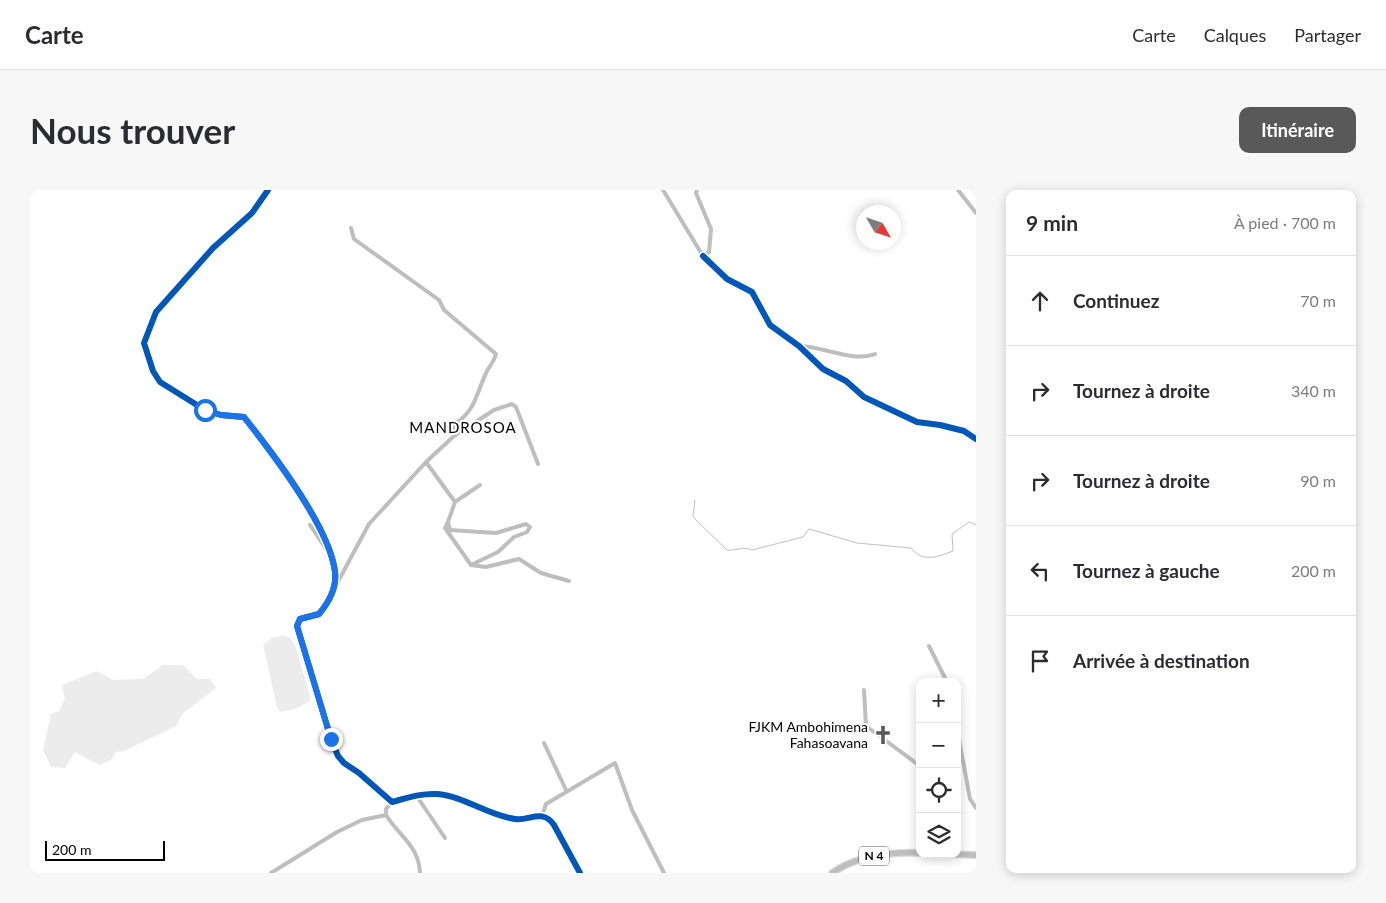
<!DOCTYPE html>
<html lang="fr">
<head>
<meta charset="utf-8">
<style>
	body { margin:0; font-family:Lato,sans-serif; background:#f7f7f7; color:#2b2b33 }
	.controls { position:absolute; right:15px; bottom:15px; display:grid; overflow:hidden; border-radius:10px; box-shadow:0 2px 12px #0003 }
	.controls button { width:45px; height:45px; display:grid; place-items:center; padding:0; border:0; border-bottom:1px solid #e1e1e2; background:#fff; color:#2b2b33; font:25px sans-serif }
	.compass { position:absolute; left:826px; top:15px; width:45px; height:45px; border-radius:50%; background:#fff; box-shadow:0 2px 12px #0003; rotate:129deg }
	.scale { position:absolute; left:15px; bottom:12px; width:120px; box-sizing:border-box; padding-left:5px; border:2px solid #000; border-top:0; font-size:14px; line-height:18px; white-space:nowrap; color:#000; -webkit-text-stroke:4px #fff; paint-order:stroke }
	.stop { position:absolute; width:15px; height:15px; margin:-11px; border:4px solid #1a73e8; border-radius:50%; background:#fff }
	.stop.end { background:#1a73e8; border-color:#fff; box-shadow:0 1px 5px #0008 }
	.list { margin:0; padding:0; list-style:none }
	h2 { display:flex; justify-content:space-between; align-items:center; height:65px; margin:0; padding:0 20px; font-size:21px }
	h2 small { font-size:16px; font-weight:400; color:#7c7c81 }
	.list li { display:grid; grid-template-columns:32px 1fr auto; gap:15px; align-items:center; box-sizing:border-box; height:90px; padding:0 20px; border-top:1px solid #e1e1e2 }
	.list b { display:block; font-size:19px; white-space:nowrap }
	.list em { font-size:16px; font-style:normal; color:#7c7c81 }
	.icon { flex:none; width:28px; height:28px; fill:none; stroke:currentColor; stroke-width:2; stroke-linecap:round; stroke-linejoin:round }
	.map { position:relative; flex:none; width:946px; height:683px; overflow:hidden; border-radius:10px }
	header { display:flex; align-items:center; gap:30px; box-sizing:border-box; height:70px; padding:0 25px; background:#fff; border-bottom:1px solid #e1e1e2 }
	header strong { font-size:24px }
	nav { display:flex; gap:28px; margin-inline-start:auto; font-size:18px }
	.intro { display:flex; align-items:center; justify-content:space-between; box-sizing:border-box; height:120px; padding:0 30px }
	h1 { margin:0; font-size:35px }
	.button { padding:12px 22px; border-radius:10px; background:#595959; color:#fff; font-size:18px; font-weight:700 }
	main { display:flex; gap:30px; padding:0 30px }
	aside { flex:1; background:#fff; border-radius:10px; box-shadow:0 2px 12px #0003 }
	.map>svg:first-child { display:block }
	.green { fill:#ececec }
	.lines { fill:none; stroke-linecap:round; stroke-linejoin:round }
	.stream { stroke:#bfbfbf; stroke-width:1 }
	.primary-casing { stroke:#dbdbdb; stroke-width:8 }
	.minor { stroke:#bebebe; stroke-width:4 }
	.primary { stroke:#bebebe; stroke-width:5.5 }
	.cycleway-casing { stroke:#fff; stroke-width:9 }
	.cycleway { stroke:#0057b8; stroke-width:6 }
	.route { stroke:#1a73e8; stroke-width:6 }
	.labels { text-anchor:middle; stroke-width:4; stroke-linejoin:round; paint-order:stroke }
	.shield { fill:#fff; stroke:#4c4c4c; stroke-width:1 }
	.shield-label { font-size:12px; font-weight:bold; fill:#000 }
	.poi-label { font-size:14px; fill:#000; stroke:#fff; text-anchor:end }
	.neighbourhood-label { font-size:15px; letter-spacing:1px; fill:#000; stroke:#fff }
</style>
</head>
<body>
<header>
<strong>Carte</strong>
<nav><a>Carte</a><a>Calques</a><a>Partager</a></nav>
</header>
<div class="intro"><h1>Nous trouver</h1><a class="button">Itinéraire</a></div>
<main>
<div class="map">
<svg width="946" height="683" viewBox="0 0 946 683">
	<rect width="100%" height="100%" fill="#fff"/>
	<!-- green -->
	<path class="green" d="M 253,445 L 260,448 L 265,455 L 280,506 L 280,511 L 265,519 L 250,522 L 247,518 L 233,455 L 242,448 Z
		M 133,475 L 153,475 L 167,489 L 180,489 L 186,498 L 152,524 L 146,536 L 94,561 L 86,562 L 81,570 L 69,575 L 45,562 L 35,578 L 21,577 L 13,560 L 21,524 L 29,521 L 35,509 L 32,495 L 67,481 L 83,490 L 113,489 Z"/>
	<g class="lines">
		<!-- stream -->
		<path class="stream" d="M 665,310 L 663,326 L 665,329 L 697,360 C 705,361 714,356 722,360 L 773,347 L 779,339 L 827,353 L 881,358 C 893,373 907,367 923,361 L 922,344 L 939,332 L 946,335"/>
		<!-- primary casing -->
		<g class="primary-casing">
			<path id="primary" d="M 916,664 L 946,665
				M 802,683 C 828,665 860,662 890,663"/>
		</g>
		<!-- minor -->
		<path class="minor" d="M 238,0 L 222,23 L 183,58 L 126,122 L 114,153 L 123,181 L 130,192 L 175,220 L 191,225 L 214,227 C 242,262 300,338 305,382 C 307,398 299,412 289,424 L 270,429 L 267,436 L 301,549 L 308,566 L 314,573 L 329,583 L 362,612 C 377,608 391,603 407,604 C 434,606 459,626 485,629 C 500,631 512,618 524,635 L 550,683
			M 633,0 L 673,66 L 679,62 L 681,39 L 666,3 L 667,0
			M 928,0 L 946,23
			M 321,38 L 324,49 L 409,110 L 414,120 L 466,164 C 464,172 460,175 457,181 C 446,203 447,219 425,234 L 424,246
			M 673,66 L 697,89 L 722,102 L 740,135 L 769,156 L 793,179 L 816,191 L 834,207 L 887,232 L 910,235 L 934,241 L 946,249
			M 769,156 C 793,156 823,173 845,164
			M 396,272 L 425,312 L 418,332 L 420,340 L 466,343 L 496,334 L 500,337 L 497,342 L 484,347 L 468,362 L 441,375 L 456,377 L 489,369 L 511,383 L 539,391
			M 425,312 L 450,295
			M 418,332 L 415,338 L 441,375
			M 280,335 L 296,359
			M 304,399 L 339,334 L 396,272 L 424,246 L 464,220 L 482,214 L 486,217 L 508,274
			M 899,456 L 917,492
			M 834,500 L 836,536 L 890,576
			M 927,538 L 940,609 L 946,618
			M 514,553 L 536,600
			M 386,605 L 415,648
			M 356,625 C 369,646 389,656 390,683
			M 512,626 L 516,614 L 585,573 L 602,620 L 634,683
			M 241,683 L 307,642 L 332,630 L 356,625 L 356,619 L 362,612"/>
		<!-- primary -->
		<use href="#primary" class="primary"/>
		<!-- cycleway casing -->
		<g class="cycleway-casing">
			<path id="cycleway" d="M 238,0 L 222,23 L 183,58 L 126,122 L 114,153 L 123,181 L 130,192 L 175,220 L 191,225 L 214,227 C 242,262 300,338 305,382 C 307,398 299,412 289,424 L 270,429 L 267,436 L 301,549 L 308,566 L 314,573 L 329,583 L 362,612 C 377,608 391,603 407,604 C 434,606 459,626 485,629 C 500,631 512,618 524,635 L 550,683
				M 673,66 L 697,89 L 722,102 L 740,135 L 769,156 L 793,179 L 816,191 L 834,207 L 887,232 L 910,235 L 934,241 L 946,249"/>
		</g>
		<!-- cycleway -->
		<use href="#cycleway" class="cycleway"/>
	</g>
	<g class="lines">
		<!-- route -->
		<path class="route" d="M 175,220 L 191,225 L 214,227 C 242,263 300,338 305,382 C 307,398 299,412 289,424 L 270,429 L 267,436 L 301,549"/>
	</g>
	<!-- icons -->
	<defs>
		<g id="church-bare" transform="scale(1.5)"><path d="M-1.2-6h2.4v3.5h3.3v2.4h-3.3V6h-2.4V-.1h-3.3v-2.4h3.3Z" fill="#595959" stroke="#fff" stroke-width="2.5" paint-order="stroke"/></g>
	</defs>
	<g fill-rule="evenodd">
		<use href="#church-bare" x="853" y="545"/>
	</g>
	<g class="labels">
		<!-- shield labels -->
		<rect class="shield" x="829" y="656.5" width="30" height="19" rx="4"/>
		<g class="shield-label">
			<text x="844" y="670">N 4</text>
		</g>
		<!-- poi labels -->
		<g class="poi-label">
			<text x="838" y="542">FJKM Ambohimena<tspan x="838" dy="16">Fahasoavana</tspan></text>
		</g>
		<!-- neighbourhood labels -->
		<g class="neighbourhood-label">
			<text x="433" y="243">MANDROSOA</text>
		</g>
	</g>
</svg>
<div class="controls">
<button>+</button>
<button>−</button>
<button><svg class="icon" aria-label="locate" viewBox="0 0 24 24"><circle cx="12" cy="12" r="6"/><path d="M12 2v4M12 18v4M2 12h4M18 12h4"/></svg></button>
<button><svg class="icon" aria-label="layers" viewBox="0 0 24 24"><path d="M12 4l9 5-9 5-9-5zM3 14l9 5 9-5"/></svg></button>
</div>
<svg class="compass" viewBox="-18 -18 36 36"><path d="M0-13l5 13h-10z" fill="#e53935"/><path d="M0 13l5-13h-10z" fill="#7c7c81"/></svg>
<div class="scale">200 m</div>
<div class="stop" style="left:175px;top:220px"></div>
<div class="stop end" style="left:301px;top:549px"></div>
</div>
<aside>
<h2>9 min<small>À pied · 700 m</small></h2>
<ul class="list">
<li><svg class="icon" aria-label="ahead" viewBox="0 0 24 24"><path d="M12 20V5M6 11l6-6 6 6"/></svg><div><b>Continuez</b></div><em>70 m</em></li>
<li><svg class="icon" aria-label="right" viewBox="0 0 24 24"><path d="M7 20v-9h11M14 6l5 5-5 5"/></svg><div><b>Tournez à droite</b></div><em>340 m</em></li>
<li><svg class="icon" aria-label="right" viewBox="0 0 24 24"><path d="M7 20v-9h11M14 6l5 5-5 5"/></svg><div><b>Tournez à droite</b></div><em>90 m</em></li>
<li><svg class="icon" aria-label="left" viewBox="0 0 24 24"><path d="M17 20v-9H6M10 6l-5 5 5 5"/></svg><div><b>Tournez à gauche</b></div><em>200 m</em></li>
<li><svg class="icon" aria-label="arrive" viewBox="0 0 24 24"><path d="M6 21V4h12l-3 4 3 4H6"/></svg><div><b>Arrivée à destination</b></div></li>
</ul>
</aside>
</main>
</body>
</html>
